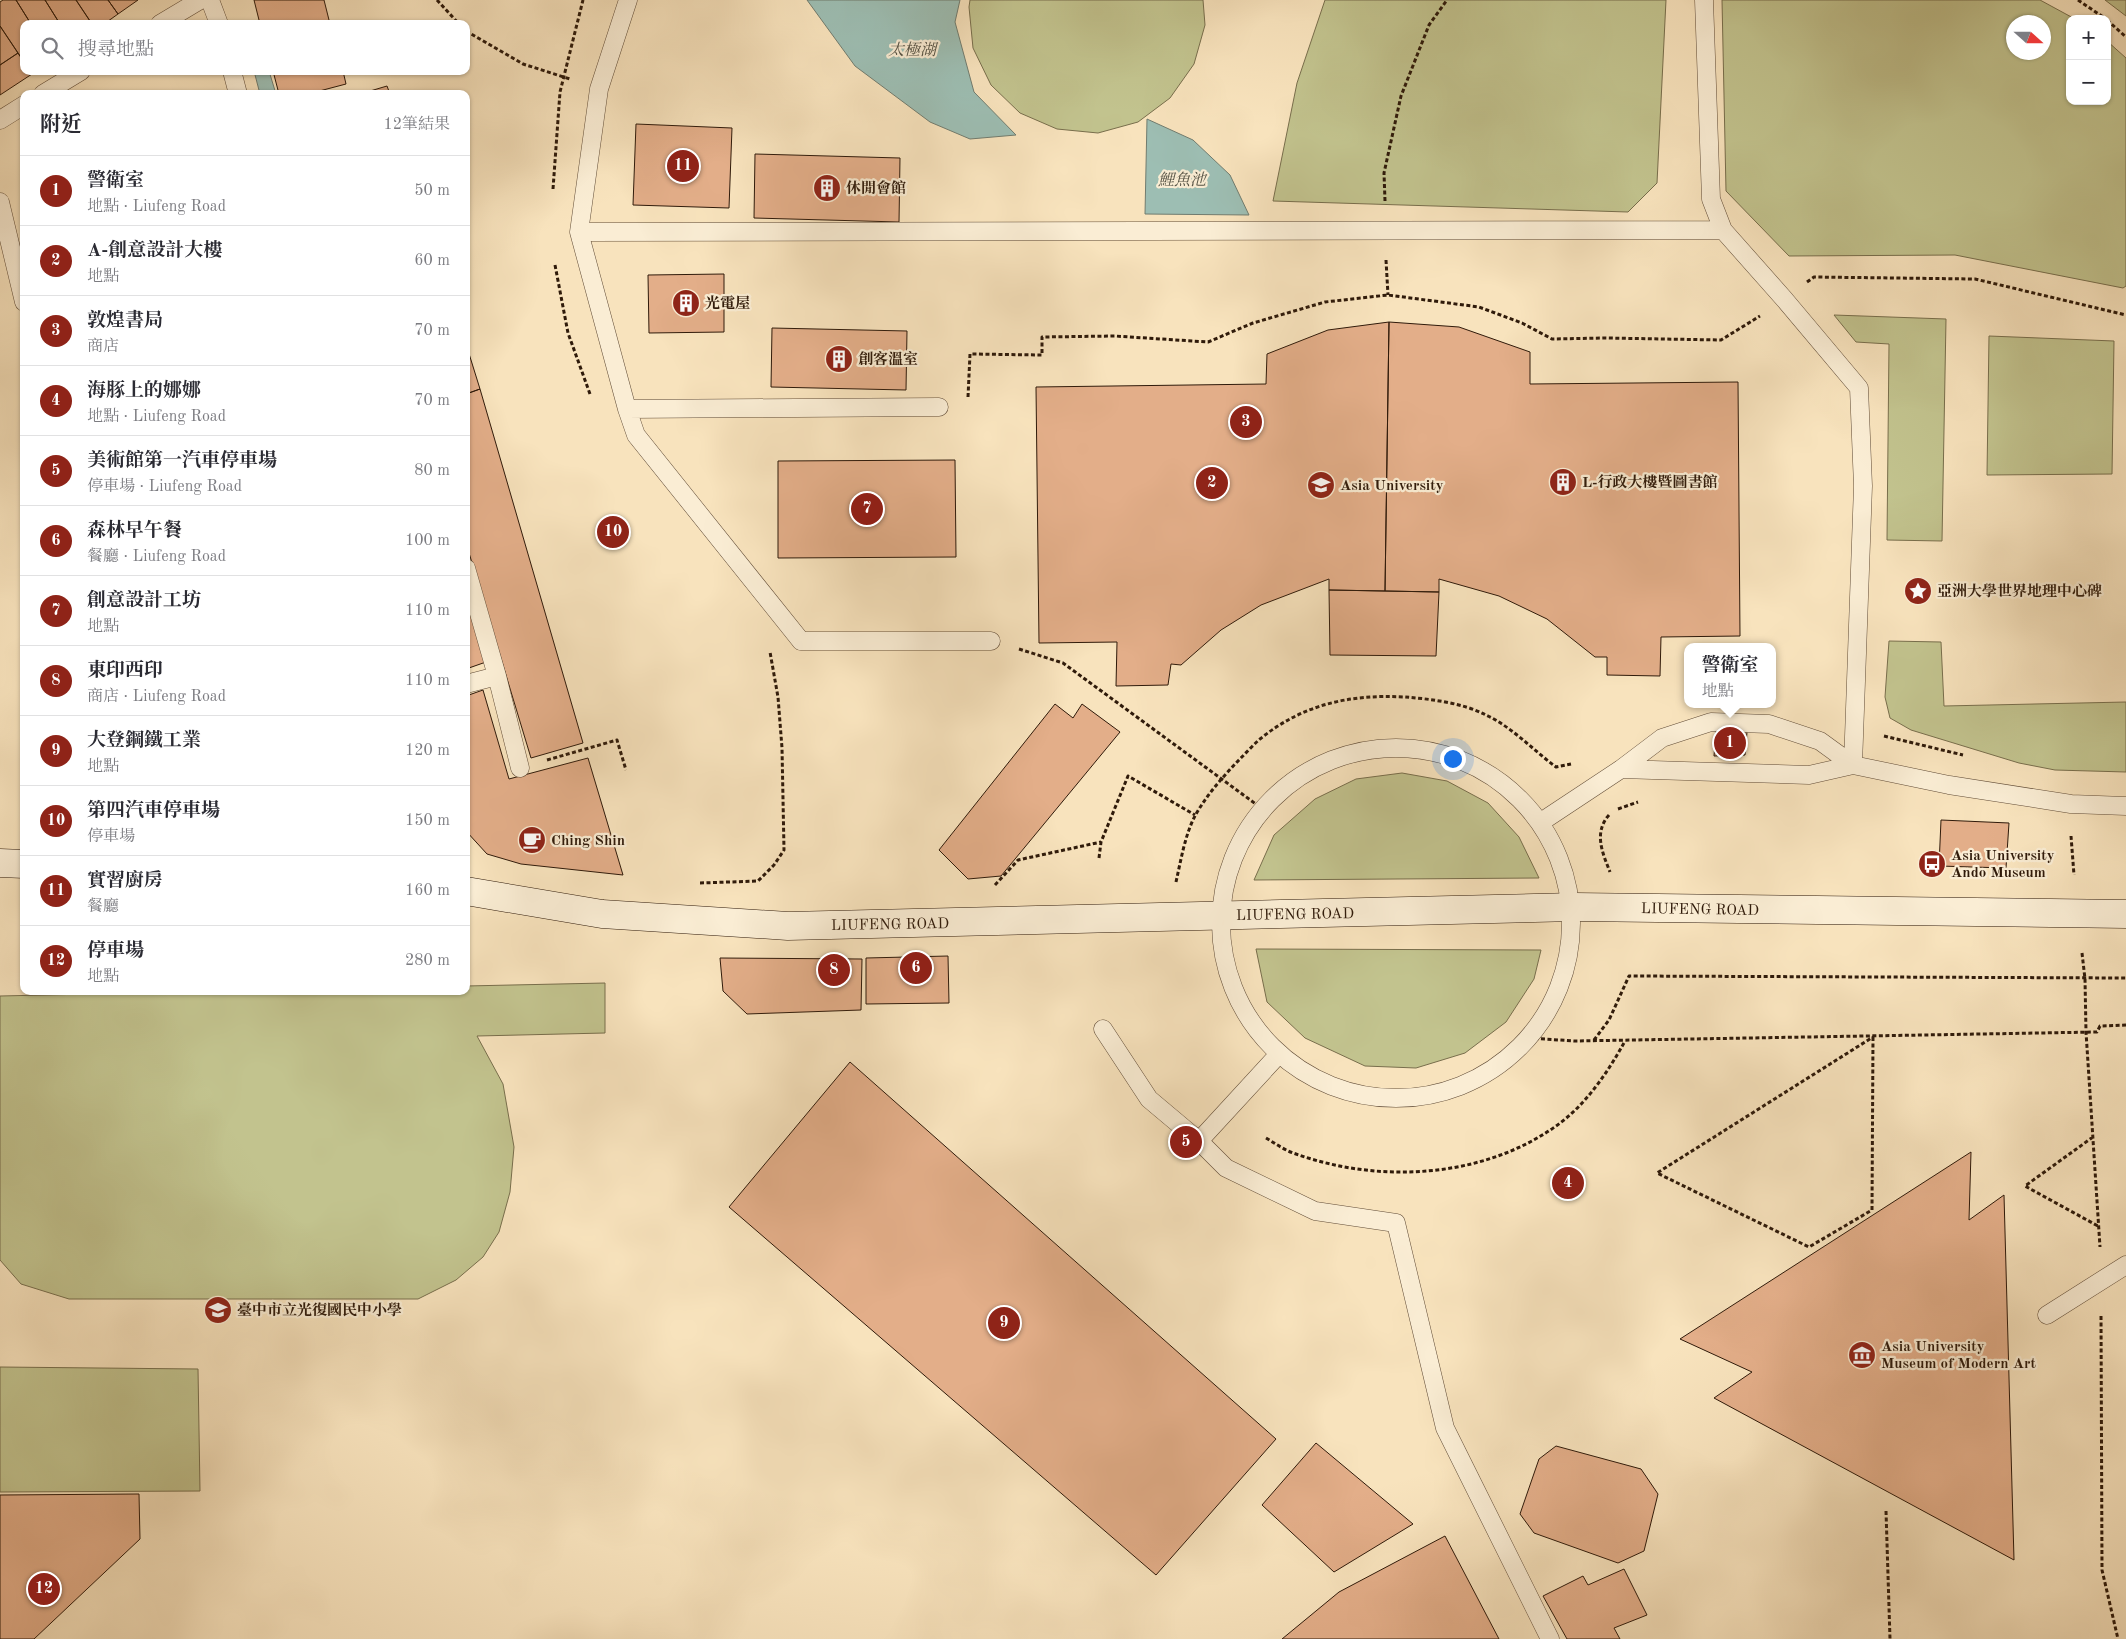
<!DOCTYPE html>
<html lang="zh-TW">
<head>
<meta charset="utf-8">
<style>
	body { margin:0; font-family:"Old Standard TT","Noto Serif TC",serif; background:#f7f7f7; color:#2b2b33 }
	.controls { position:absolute; right:15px; top:15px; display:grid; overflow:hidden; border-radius:10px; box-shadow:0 1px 4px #0004 }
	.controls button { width:45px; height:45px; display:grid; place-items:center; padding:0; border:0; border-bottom:1px solid #e1e1e2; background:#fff; color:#2b2b33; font:25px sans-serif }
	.compass { position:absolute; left:2006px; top:15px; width:45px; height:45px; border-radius:50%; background:#fff; box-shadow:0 1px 4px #0004; rotate:111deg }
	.you { position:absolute; left:1452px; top:758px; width:18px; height:18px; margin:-12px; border:4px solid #fff; border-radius:50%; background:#1a73e8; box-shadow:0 0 0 8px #1a73e833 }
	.badge { display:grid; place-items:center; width:32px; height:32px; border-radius:50%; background:#8f2418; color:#fff; font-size:16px; font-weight:700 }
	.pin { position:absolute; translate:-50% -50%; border:2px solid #fff; box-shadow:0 1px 5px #0006 }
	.popup { position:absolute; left:1684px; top:643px; width:92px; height:65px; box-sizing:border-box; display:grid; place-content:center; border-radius:10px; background:#fff; filter:drop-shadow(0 1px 4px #0005); font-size:16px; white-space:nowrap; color:#7c7c81 }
	.popup b { font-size:19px; color:#2b2b33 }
	.popup::after { content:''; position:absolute; left:50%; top:100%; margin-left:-10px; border:10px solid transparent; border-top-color:#fff }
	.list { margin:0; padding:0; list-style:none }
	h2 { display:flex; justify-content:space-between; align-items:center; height:65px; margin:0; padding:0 20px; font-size:21px }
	h2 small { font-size:16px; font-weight:400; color:#7c7c81 }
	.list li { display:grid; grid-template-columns:32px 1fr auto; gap:15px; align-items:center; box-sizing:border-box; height:70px; padding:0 20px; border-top:1px solid #e1e1e2 }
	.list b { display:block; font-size:19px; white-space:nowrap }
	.list p { margin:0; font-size:16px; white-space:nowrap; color:#7c7c81 }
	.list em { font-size:16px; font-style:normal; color:#7c7c81 }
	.icon { flex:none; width:28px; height:28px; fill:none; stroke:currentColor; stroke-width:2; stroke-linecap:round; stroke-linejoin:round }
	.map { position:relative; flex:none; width:2126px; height:1639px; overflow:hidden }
	.search { position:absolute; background:#fff; box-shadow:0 1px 4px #0004; left:20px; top:20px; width:450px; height:55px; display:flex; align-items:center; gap:12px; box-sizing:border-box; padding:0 18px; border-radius:10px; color:#7c7c81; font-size:19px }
	.panel { position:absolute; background:#fff; box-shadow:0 1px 4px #0004; left:20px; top:90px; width:450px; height:905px; border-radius:10px }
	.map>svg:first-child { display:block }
	.green { fill:#c2c38e; stroke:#786e4c; fill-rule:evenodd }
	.water { fill:#9dbeb3; stroke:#717c6f }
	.building { fill:#e3ae89; stroke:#2f1a0a }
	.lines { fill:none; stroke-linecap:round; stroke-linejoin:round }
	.lane-casing { stroke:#614c37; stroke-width:19 }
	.secondary-casing { stroke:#2f1a0a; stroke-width:29 }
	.path { stroke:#2f1a0a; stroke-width:3; stroke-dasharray:4 2.5; stroke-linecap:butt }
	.lane { stroke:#faedd4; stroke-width:18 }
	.secondary { stroke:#faedd4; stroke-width:28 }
	.labels { text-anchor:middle; stroke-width:4.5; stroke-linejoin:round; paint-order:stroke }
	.poi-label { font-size:15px; font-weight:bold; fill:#2f1a0a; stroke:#faedd4; text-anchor:start }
	.street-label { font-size:15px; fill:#2f1a0a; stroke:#faedd4 }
	.water-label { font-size:16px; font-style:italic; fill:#565345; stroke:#faedd4 }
</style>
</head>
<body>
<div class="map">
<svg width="2126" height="1639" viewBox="0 0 2126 1639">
	<rect width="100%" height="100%" fill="#f8e3bd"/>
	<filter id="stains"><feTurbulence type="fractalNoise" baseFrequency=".004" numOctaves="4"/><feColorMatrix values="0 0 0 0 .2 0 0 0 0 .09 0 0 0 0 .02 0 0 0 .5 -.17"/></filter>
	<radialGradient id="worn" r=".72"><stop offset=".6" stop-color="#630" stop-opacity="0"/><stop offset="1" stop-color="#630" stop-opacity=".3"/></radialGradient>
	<!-- green -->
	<path class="green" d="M 970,0 L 1203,0 L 1205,25 L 1194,64 L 1170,98 L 1138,122 L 1098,133 L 1057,129 L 1020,113 L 991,85 L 973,48 L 969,7 Z
		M 1325,0 L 1666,0 L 1657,183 L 1628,212 L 1273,201 L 1297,83 Z
		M 1722,0 L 2040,0 L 2075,19 L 2070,19 L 2070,101 L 2107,101 L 2107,41 L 2126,58 L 2126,286 L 2123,288 L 1955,255 L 1789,256 L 1726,191 ZM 2014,22 L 2044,22 L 2044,52 L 2014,52 Z
		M 2105,0 L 2126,0 L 2126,16 Z
		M 1834,315 L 1946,319 L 1942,541 L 1887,540 L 1889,344 L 1856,342 Z
		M 1989,336 L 2114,341 L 2112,474 L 1987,475 Z
		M 1889,641 L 1941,642 L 1944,706 L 2126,702 L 2126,772 L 2055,770 L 2019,763 L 1911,730 L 1890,718 L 1885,697 Z
		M 1402,773 L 1447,781 L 1488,803 L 1519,837 L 1539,878 L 1254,880 L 1274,835 L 1315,799 L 1356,779 Z
		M 1256,949 L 1541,950 L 1534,979 L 1506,1022 L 1465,1053 L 1416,1068 L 1365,1066 L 1305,1038 L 1267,1002 Z
		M 605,983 L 605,1033 L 477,1036 L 503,1084 L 514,1147 L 510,1192 L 499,1232 L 483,1257 L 456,1280 L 418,1299 L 69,1299 L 21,1284 L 0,1260 L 0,996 L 222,991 L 466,991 L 466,986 Z
		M 0,1367 L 198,1369 L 200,1491 L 0,1492 Z"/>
	<!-- water -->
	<path class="water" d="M 807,0 L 960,0 L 955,22 L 974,92 L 1016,135 L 970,139 L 930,122 L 855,66 Z
		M 254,71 L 269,71 L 276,94 L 260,94 Z
		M 1147,119 L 1193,140 L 1230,175 L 1249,215 L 1145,214 Z"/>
	<!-- building -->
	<path class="building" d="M 3,0 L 16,0 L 31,24 L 24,24 L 24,62 L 0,26 L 0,2 Z
		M 16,0 L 45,0 L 60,24 L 31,24 Z
		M 45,0 L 76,0 L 92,24 L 60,24 Z
		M 76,0 L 108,0 L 118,14 L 104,24 L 92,24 Z
		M 108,0 L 138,0 L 118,14 Z
		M 254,0 L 324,0 L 330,24 L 260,24 Z
		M 0,26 L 18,53 L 0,65 Z
		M 18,53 L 24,62 L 24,71 L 30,71 L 32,74 L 0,95 L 0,65 Z
		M 273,71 L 343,71 L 346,84 L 308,94 L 279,94 Z
		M 387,86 L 390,94 L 360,94 Z
		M 636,124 L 732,128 L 729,208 L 633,205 Z
		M 755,154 L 900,158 L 899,222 L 754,218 Z
		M 724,274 L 724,332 L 649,333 L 648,275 Z
		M 1389,322 L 1459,327 L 1530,352 L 1530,384 L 1738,382 L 1740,636 L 1661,637 L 1660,676 L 1607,675 L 1607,657 L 1595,657 L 1547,619 L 1499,596 L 1439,579 L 1439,592 L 1385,591 Z
		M 1389,322 L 1385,591 L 1329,590 L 1329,579 L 1261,605 L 1221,630 L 1181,665 L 1171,664 L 1168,685 L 1116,686 L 1117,642 L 1039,643 L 1036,387 L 1266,384 L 1267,354 L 1328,330 Z
		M 772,328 L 907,331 L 906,390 L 771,387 Z
		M 466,344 L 480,389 L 466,394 Z
		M 480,389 L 583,743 L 531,758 L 466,543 L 466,394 Z
		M 955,460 L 956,557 L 778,558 L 778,461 Z
		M 1329,590 L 1439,592 L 1436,656 L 1330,655 Z
		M 466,592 L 486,662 L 466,669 Z
		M 483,690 L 509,779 L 588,758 L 623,875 L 521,864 L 487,854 L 466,831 L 466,696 Z
		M 1055,704 L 1073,718 L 1082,704 L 1120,732 L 1001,876 L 968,879 L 939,850 Z
		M 1716,731 L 1747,732 L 1745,755 L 1714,756 Z
		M 1941,820 L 2009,823 L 2006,868 L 1939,866 Z
		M 948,956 L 949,1003 L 866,1004 L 866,958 Z
		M 720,958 L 862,959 L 861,1010 L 747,1014 L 723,991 Z
		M 850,1062 L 1276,1439 L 1156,1575 L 729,1207 Z
		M 1971,1152 L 1969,1220 L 2004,1195 L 2014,1560 L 1714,1398 L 1752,1372 L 1680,1339 Z
		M 1316,1443 L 1413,1524 L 1334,1572 L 1262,1505 Z
		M 1556,1446 L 1641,1469 L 1658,1494 L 1644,1551 L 1618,1563 L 1534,1533 L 1520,1514 L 1539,1459 Z
		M 139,1494 L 140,1539 L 34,1639 L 0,1639 L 0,1495 Z
		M 1445,1536 L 1499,1639 L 1282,1639 L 1339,1592 Z
		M 1624,1569 L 1647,1615 L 1614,1628 L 1620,1639 L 1567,1639 L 1543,1596 L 1583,1576 L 1588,1585 Z"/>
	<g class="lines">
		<!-- lane casing -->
		<g class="lane-casing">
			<path id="lane" d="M 210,0 L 219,24
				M 628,0 L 599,89 L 579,232 L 627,409 L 636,435 L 801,641 L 991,641
				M 1704,0 L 1711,199 L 1723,230 L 1785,300 L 1859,388 L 1863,486 L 1853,765
				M 160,24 L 200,0
				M 232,71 L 238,94
				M 43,94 L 81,71
				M 0,120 L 24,105
				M 0,202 L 24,302
				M 579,232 L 1723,230
				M 627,409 L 939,407
				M 466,568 L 497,676
				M 466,684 L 497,676 L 520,768
				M1221 923a175 175 0 1 1 350 0a175 175 0 1 1-350 0Z
				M 1621,769 L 1809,775 L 1853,765
				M 1541,822 L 1621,769 L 1662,738 L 1711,722 L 1769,724 L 1820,741 L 1853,765 L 1949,785 L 2071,804 L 2126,806
				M 1103,1029 L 1149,1099 L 1199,1141
				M 1279,1054 L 1199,1141 L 1226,1168 L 1315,1211 L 1396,1223 L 1445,1428 L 1550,1639
				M 2047,1315 L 2126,1265"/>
		</g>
		<!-- secondary casing -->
		<g class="secondary-casing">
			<path id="secondary" d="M 0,863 L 24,864
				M 466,891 L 602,914 L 788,926 L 1575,907 L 2126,914"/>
		</g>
		<!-- path -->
		<path class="path" d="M 437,0 L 459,24
			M 2078,0 L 2106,19
			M 2107,20 L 2126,37
			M 466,31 L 523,64 L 570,79
			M 553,189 L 560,92 L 583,0
			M 1385,201 L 1384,173 L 1401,96 L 1429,25 L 1447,0
			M 1386,260 L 1388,295
			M 555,265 L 568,333 L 590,394
			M 1807,282 L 1814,277 L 1975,279 L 2126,315
			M 968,397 L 970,354 L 1042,355 L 1042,337 L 1115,336 L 1208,342 L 1253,323 L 1325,302 L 1388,295 L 1479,307 L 1522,323 L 1552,339 L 1606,338 L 1721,340 L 1760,316
			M 1019,649 L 1063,663 L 1264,810
			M 1884,736 L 1963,755
			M 547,760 L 617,740 L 626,770
			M 1618,809 L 1638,802
			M 1609,815 C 1593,833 1603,854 1610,872
			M 2071,836 L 2074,875
			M 1099,858 L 1101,842 L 1128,776 L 1195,815
			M 1176,882 C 1181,860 1185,834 1196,814 C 1207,795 1221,779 1236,763 C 1244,755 1252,746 1260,739 C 1303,704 1351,694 1405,697 C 1431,699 1463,703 1486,715 C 1512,727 1533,750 1556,767 L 1571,764
			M 700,883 L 758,881 L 774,865 L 784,850 L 782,748 L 778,697 L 770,652
			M 995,885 L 1018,860 L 1101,842
			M 2082,953 L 2085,979 L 2086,1032 L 2100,1247
			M 1873,1037 L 1872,1210 L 1809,1247 L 1657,1173 Z
			M 1528,1038 L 1575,1041 L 2097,1032 L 2100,1026 L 2126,1025
			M 1594,1040 L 1609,1020 L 1629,976 L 2126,978
			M 2093,1137 L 2025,1186 L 2098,1226
			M 1266,1138 C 1276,1144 1286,1151 1296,1154 C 1380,1184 1483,1178 1556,1126 C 1586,1105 1608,1072 1625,1041
			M 2101,1316 L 2102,1570 L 2118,1639
			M 1886,1511 L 1890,1639"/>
		<!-- lane -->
		<use href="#lane" class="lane"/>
		<!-- secondary -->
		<use href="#secondary" class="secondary"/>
	</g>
	<!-- icons -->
	<defs>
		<g id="building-disc" transform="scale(1.4375)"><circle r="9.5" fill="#8f2418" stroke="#faedd4"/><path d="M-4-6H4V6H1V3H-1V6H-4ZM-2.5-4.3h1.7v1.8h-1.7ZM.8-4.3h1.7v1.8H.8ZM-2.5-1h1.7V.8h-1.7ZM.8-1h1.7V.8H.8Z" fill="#fff"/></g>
		<g id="university-disc" transform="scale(1.4375)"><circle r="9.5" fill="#8f2418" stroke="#faedd4"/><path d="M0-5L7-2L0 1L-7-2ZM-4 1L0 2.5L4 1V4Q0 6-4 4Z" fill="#fff"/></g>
		<g id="sight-disc" transform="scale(1.4375)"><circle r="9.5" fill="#8f2418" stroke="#faedd4"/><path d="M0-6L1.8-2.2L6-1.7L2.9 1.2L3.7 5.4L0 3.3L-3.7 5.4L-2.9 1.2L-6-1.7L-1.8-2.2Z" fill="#fff"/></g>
		<g id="cafe-disc" transform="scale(1.4375)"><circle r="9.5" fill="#8f2418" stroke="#faedd4"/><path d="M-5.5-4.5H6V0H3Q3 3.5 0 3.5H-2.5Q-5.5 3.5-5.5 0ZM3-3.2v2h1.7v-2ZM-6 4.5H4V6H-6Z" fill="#fff"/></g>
		<g id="bus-disc" transform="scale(1.4375)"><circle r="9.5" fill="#8f2418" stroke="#faedd4"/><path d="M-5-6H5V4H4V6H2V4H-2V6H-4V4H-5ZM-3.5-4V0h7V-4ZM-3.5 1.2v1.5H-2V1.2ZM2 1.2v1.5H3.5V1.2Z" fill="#fff"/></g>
		<g id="school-disc" transform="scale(1.4375)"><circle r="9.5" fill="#8f2418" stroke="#faedd4"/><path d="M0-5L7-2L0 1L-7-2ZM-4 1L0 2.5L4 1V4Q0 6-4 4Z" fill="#fff"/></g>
		<g id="museum-disc" transform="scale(1.4375)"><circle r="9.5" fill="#8f2418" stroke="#faedd4"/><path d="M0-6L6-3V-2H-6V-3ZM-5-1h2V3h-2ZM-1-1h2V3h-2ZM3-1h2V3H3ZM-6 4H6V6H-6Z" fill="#fff"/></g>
	</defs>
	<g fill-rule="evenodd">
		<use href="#building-disc" x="827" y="188"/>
		<use href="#building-disc" x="686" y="303"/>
		<use href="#building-disc" x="839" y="359"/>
		<use href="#building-disc" x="1563" y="482"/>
		<use href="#university-disc" x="1321" y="485"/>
		<use href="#sight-disc" x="1918" y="591"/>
		<use href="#cafe-disc" x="532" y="840"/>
		<use href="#bus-disc" x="1932" y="864"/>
		<use href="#school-disc" x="218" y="1310"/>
		<use href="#museum-disc" x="1862" y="1355"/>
	</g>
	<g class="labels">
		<!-- poi labels -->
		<g class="poi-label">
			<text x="846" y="193">休閒會館</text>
			<text x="705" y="308">光電屋</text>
			<text x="858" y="364">創客溫室</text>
			<text x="1582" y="487">L-行政大樓暨圖書館</text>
			<text x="1340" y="490">Asia University</text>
			<text x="1937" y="596">亞洲大學世界地理中心碑</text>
			<text x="551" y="845">Ching Shin</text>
			<text x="1951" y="860">Asia University<tspan x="1951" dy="17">Ando Museum</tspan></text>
			<text x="237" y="1315">臺中市立光復國民中小學</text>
			<text x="1881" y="1351">Asia University<tspan x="1881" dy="17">Museum of Modern Art</tspan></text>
		</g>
		<!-- street labels -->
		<g class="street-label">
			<text transform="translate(1700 909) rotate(1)" y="5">LIUFENG ROAD</text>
			<text transform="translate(1295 914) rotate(-1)" y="5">LIUFENG ROAD</text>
			<text transform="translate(890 924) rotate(-1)" y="5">LIUFENG ROAD</text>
		</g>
		<!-- water labels -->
		<g class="water-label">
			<text x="912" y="55">太極湖</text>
			<text x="1182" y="185">鯉魚池</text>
		</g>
	</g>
	<rect width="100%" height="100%" filter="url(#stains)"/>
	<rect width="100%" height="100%" fill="url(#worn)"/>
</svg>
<div class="controls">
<button>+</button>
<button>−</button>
</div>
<svg class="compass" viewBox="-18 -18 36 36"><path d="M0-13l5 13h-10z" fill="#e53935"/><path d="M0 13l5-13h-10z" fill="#7c7c81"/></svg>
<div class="you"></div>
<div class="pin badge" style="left:1730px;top:743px">1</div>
<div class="popup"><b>警衛室</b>地點</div>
<div class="pin badge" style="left:1212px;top:483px">2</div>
<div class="pin badge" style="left:1246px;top:422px">3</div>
<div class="pin badge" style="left:1568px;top:1183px">4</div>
<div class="pin badge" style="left:1186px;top:1142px">5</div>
<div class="pin badge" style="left:916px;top:968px">6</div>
<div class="pin badge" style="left:867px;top:509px">7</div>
<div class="pin badge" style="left:834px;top:970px">8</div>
<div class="pin badge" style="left:1004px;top:1323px">9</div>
<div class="pin badge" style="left:613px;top:532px">10</div>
<div class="pin badge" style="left:683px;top:166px">11</div>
<div class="pin badge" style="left:44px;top:1589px">12</div>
<div class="search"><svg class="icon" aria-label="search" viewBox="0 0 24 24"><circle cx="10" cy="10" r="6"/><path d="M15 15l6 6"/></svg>搜尋地點</div>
<section class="panel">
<h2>附近<small>12筆結果</small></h2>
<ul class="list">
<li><span class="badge">1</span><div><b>警衛室</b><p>地點 · Liufeng Road</p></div><em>50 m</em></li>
<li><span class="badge">2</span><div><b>A-創意設計大樓</b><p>地點</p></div><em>60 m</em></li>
<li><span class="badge">3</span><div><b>敦煌書局</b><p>商店</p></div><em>70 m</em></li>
<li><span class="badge">4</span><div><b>海豚上的娜娜</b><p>地點 · Liufeng Road</p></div><em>70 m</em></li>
<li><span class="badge">5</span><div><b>美術館第一汽車停車場</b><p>停車場 · Liufeng Road</p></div><em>80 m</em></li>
<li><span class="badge">6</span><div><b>森林早午餐</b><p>餐廳 · Liufeng Road</p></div><em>100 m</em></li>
<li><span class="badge">7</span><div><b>創意設計工坊</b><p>地點</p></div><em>110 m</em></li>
<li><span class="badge">8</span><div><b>東印西印</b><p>商店 · Liufeng Road</p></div><em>110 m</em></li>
<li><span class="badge">9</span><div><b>大登鋼鐵工業</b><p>地點</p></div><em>120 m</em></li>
<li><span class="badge">10</span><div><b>第四汽車停車場</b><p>停車場</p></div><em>150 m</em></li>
<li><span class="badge">11</span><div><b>實習廚房</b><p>餐廳</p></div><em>160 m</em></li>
<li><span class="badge">12</span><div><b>停車場</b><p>地點</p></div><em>280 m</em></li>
</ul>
</section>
</div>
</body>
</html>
